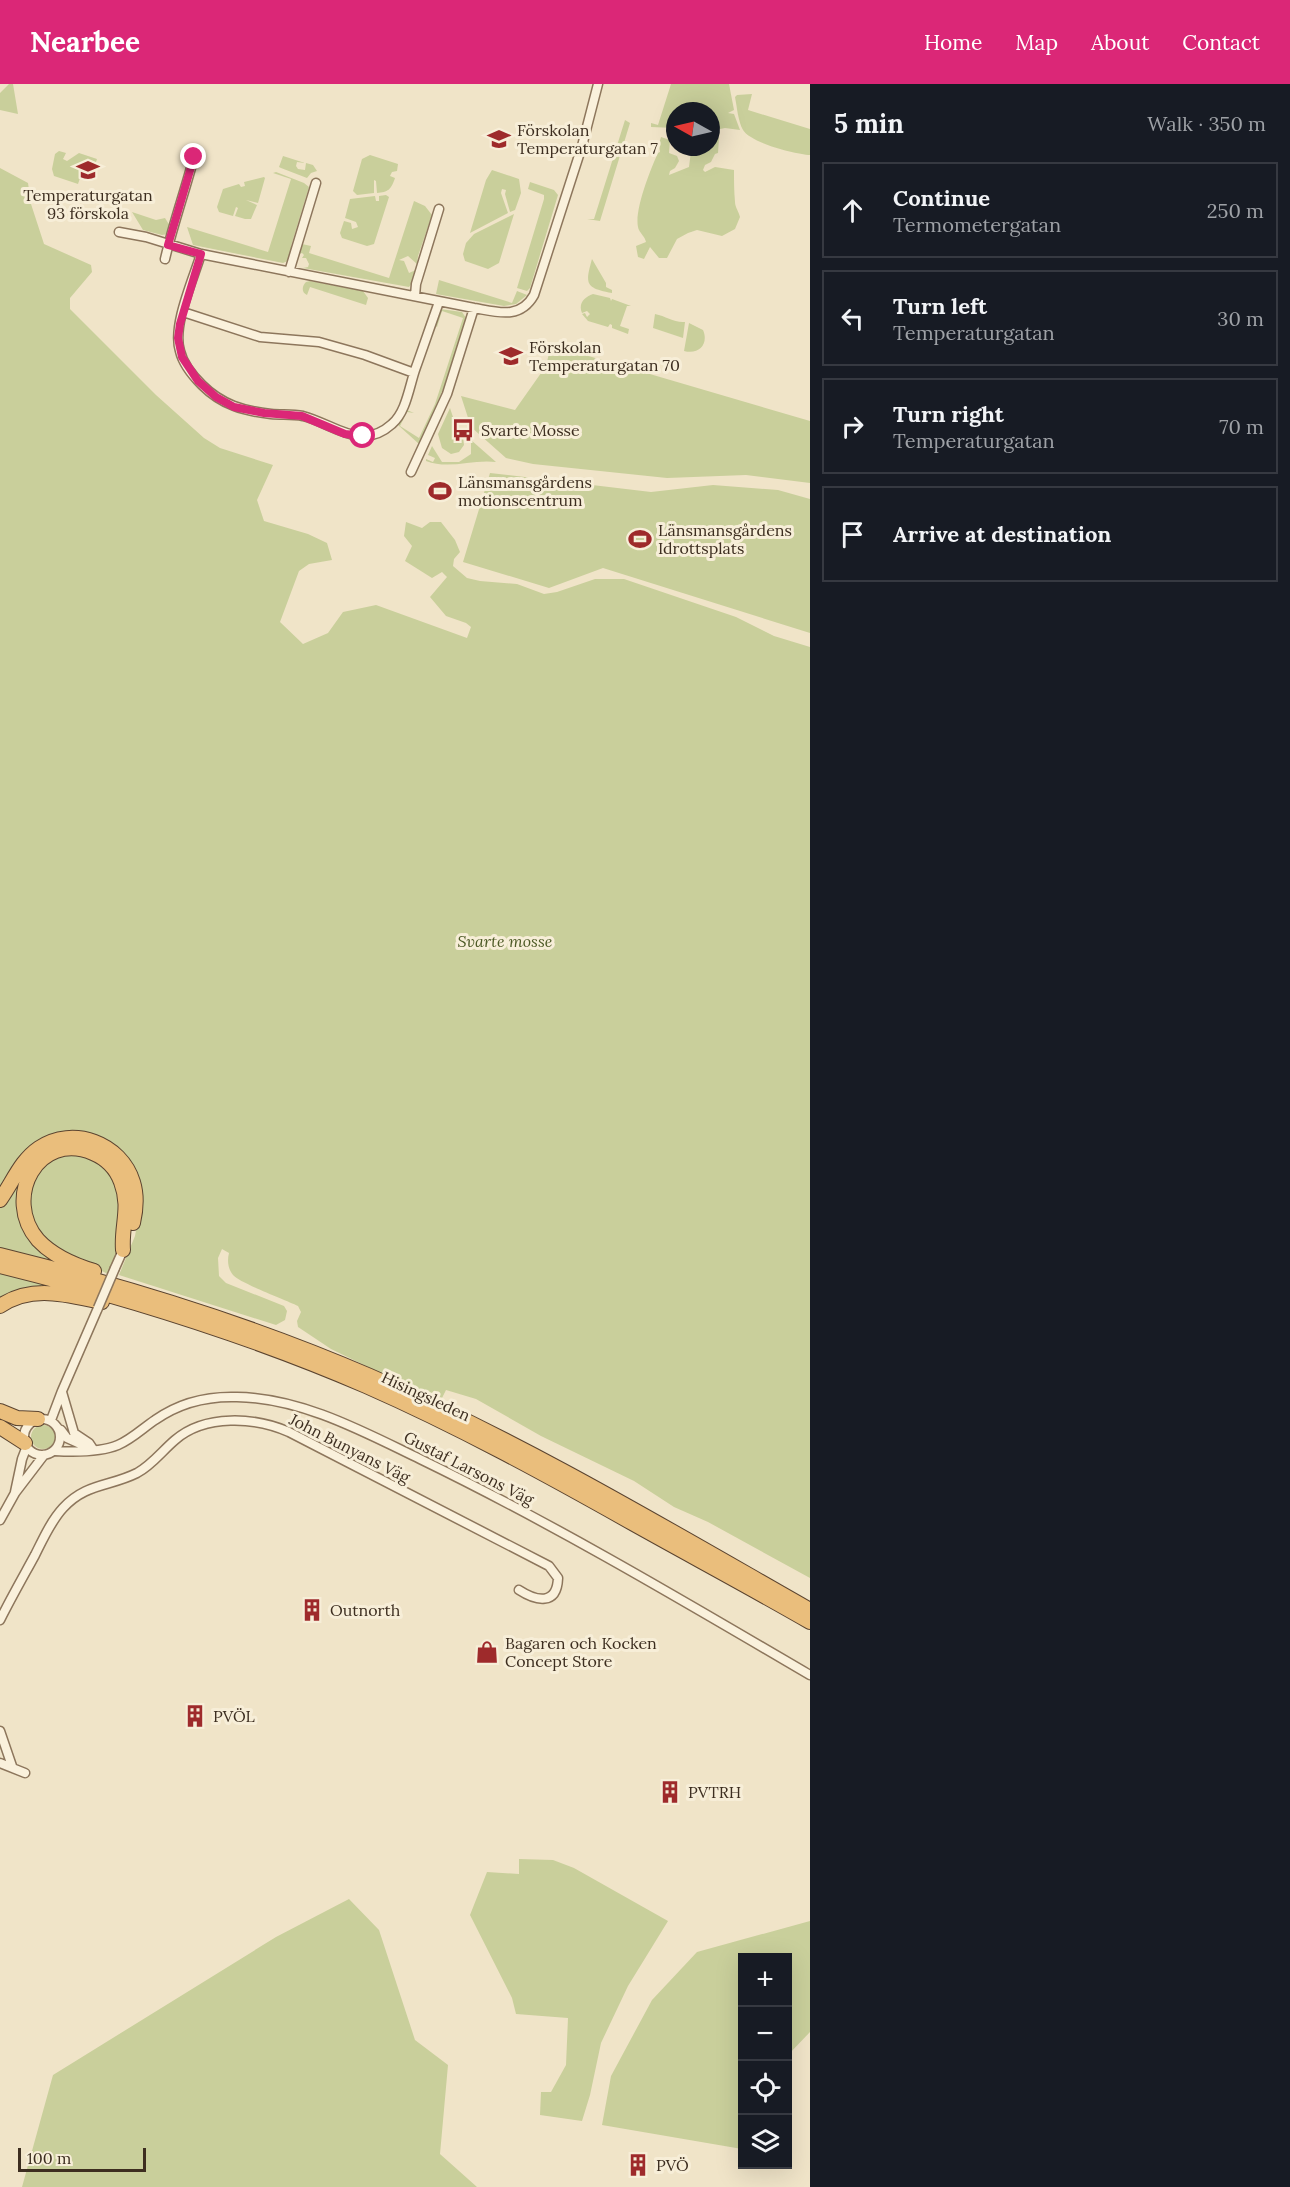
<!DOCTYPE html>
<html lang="en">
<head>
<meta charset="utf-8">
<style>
	body { margin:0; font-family:Lora,serif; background:#242831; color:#f1f3f6 }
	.controls { position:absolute; right:18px; bottom:18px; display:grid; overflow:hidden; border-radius:0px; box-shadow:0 6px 24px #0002 }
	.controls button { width:54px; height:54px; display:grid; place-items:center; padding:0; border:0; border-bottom:2px solid #363941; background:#171b24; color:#f1f3f6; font:30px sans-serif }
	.compass { position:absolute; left:666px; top:18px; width:54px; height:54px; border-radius:50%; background:#171b24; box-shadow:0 6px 24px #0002; rotate:278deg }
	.scale { position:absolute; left:18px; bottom:15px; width:128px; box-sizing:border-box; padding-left:6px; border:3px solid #3d2e20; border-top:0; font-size:16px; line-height:21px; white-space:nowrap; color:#3d2e20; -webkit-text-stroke:4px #f7eed8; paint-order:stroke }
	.stop { position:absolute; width:18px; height:18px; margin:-14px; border:4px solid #db2777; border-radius:50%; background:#fff }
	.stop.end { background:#db2777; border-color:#fff; box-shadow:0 2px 6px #0008 }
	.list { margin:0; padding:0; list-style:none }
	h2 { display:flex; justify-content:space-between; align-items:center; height:78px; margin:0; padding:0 24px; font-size:26px }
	h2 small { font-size:20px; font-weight:400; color:#9ea1a6 }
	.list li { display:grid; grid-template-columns:39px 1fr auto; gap:18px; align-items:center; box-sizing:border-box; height:96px; margin:0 12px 12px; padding:0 12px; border:2px solid #363941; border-radius:0px }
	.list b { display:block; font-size:22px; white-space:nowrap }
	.list p { margin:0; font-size:20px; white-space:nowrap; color:#9ea1a6 }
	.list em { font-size:20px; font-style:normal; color:#9ea1a6 }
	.icon { flex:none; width:33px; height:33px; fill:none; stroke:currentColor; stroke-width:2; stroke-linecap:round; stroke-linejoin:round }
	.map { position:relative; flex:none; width:810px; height:2103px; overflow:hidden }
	header { display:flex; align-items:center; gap:36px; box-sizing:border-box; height:84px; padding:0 30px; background:#db2777; color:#fff }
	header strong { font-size:28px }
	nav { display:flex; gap:33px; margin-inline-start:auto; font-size:21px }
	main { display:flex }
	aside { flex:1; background:#171b24 }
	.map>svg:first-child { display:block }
	.green { fill:#c9cf9b }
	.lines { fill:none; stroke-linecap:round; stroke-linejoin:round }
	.minor-casing { stroke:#8d765c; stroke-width:11 }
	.trunk-casing { stroke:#5b4430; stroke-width:16 }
	.minor { stroke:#faf1dc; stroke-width:8 }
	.trunk { stroke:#eabe7c; stroke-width:14 }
	.minor-bridge-casing { stroke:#8d765c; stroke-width:11; stroke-linecap:butt }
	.minor-bridge { stroke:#faf1dc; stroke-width:8 }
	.route { stroke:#db2777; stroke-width:8 }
	.labels { text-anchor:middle; stroke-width:6; stroke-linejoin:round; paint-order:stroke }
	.poi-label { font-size:16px; fill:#3d2e20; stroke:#f7eed8; text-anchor:start }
	.park-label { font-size:16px; font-style:italic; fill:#4d5a26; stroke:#f7eed8 }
	.street-label { font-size:16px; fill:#3d2e20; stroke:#f7eed8 }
</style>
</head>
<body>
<header>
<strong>Nearbee</strong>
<nav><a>Home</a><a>Map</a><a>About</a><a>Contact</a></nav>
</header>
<main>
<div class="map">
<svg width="810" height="2103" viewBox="0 0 810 2103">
	<rect width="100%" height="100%" fill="#f0e4c8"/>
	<!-- green -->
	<path class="green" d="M 9,0 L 13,0 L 18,30 L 0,26 L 0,9 Z
		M 671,0 L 729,0 L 734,26 L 728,29 L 734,30 L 740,46 L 725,44 L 711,47 L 711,27 L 675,27 L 675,44 L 651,43 L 651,39 L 658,41 Z
		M 752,10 L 748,26 L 810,45 L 810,71 C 795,70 751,59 743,46 C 738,37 737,23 735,13 L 737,11 Z
		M 625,36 L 630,39 L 600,137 L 587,135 L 594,135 Z
		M 711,52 L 719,54 L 718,69 L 715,70 L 711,78 L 705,81 L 703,86 L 705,88 L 715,83 L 734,86 C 734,97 734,107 735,118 C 735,123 739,128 740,133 L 735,145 L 722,152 L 697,146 L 688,149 L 677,155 L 667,174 L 659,174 L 650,163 L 644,175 L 638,173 L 636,162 L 646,158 C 645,153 641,150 639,146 C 632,131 651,84 658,69 L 660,68 L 659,60 L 661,53 L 670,56 L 669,69 L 677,72 L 679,77 L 675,84 L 670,87 L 669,91 L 689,83 L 691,67 L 711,63 Z
		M 59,67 L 66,69 L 63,75 L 67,77 L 79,69 L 97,75 L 91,93 L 88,93 L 87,96 L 80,94 L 78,100 L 54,92 L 52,85 L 55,70 Z
		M 370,71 L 398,80 L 397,87 L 392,88 L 390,92 L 395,94 C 391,106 388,108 377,109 L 376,97 L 374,96 L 374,109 L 357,111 L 353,107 L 362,75 Z
		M 283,72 L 305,79 L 297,78 L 296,82 L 298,85 L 305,86 L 306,79 L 313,81 L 317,87 L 311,89 L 307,94 L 281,84 L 279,83 Z
		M 0,84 L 28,99 L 31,120 L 44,160 L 91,181 L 92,188 L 70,214 L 70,225 L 156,311 L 204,354 L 220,364 L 273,381 L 257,416 L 264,437 L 308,450 L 327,459 L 332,476 L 309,480 L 299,487 L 280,538 L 303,560 L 328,549 L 343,528 L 376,521 L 467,554 L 471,543 L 466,539 L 446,532 L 430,513 L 447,493 L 442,488 L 432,494 L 405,477 L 412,462 L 404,452 L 406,438 L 422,444 L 430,438 L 441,438 L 455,456 L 460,468 L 454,475 L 453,482 L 467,494 L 480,497 L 517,500 L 544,510 L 557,508 L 595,495 L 624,495 L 736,533 L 774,552 L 810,563 L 810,1494 L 708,1438 L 674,1423 L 634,1397 L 541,1352 L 476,1315 L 446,1306 L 440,1318 L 331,1265 L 298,1243 L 297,1237 L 301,1228 L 298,1222 C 285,1216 240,1199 233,1191 C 228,1185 227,1177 229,1169 L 222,1165 L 218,1174 L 219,1192 L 226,1199 L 284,1222 L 287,1227 L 285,1236 L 276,1241 L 119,1191 L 135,1152 L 140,1123 L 77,1048 L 0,1107 Z
		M 492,86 L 519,95 L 521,109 L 515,126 L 510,128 L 505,110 L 506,106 L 502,105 L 501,109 L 508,129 L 470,149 L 486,96 Z
		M 276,88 L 304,99 L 309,103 L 291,162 L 292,168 L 290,176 L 283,179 L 193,161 L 187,143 L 268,168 L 291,95 L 273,89 Z
		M 264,93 L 265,94 L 258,119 L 246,116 L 257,121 L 251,135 L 245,135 L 235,132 L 238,124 L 236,123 L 233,132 L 219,128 L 217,123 L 223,105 L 239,100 L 241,103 L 245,102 L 244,98 Z
		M 530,98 L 554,106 L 558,111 L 530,204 L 527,207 L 517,204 L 544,115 L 544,111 L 528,105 Z
		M 386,111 L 389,113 L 374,160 L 367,162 L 342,154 L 340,149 L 344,137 L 351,139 L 352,145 L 358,143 L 356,138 L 345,134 L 350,115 L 375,112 L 376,117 L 379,117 L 379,112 Z
		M 414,117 L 425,122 L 432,131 L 418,172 L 417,180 L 408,172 L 399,176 L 404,177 L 409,189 L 418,185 L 412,199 L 409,203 L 303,184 L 308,183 L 309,180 L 306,174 L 302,174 L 304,171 L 302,169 L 299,170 L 302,160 L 311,162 L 309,169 L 389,194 Z
		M 132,128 L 156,136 L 165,134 L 170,142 L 168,150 L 162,151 L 143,146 Z
		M 514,130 L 499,179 L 488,185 L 465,177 L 463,170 L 466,159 L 474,150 Z
		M 592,175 L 606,199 L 606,203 L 612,206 L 612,209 C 585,204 585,200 592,175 Z
		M 439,196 L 512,219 L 517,207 L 527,211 L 516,220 L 504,222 L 436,210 Z
		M 310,197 L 363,207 L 368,214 L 366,221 L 310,203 L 307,211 C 301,208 302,202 306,198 Z
		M 593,210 L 610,214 L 611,217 L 612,215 L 631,222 L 627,222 L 620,242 L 629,245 L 628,250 L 612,244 L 612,241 L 610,240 L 608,243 L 588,237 L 582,230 L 585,229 L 587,233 L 590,230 L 587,227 L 582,229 C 578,220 584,213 593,210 Z
		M 440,225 L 462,228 L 466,234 L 444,303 L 419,360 L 398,341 L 407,326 L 414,329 L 407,328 L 400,342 L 419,354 L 435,320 L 463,234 L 442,227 L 437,243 L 435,242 Z
		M 655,230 C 666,232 674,239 685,238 L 683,254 L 653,244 Z
		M 689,239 L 703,246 C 709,260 699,271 684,267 Z
		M 551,261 L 810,337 L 810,399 L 746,391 L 667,394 L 533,380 L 506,374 L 471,343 L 461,312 L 515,326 L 546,282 Z
		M 450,324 L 460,354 L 463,354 L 464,361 L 459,368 L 451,370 L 442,364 L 438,350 Z
		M 471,356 L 496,378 C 472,375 449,386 426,377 L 426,375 L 433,378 L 435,374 L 428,371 L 432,362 L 442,378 L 459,378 L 471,370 Z
		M 490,389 L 651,408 L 713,401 L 778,406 L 810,415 L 810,549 L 603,484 L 549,504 L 463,478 Z
		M 72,1068 L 96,1075 L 113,1091 L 122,1127 L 118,1167 L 108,1190 L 56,1165 L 32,1142 L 27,1105 L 47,1076 Z
		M 29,1077 L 18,1120 L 66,1182 L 0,1166 L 0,1121 Z
		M 0,1188 L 58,1202 L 14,1207 L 0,1215 Z
		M31 1353a12 12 0 1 1 24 0a12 12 0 1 1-24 0Z
		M 519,1775 L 553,1776 L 574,1784 L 668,1837 L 628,1902 L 601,1959 L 590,2011 L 582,2037 L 540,2031 L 541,2008 L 551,2008 L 566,1981 L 568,1934 L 516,1930 L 512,1914 L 470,1831 L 487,1788 L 519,1790 Z
		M 349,1815 L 379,1846 L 415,1956 L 448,1981 L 440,2070 L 477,2103 L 22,2103 L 53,1991 L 276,1853 Z
		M 810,1837 L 810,1948 L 788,1971 L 788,1874 L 742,1874 L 742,2065 L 602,2041 L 611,1992 L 652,1916 L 697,1868 Z"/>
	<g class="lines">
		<!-- minor casing -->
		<g class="minor-casing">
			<path id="minor" d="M 119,148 L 146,153 L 201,170 L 474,224 C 497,228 520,236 534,211 L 582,62 L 598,0
				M 201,170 C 193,196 172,242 180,267 C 183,280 193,292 202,301 C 222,321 244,327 271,330 C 282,331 292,330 303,332 C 334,340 361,368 392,340 C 406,328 409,304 415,286 C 423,264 431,240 439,218
				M 165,175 C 173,141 185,107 194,73
				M 289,188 L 316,99
				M 415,212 L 416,200 L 439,125
				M 183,228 L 260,253 L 319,258 L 365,271 L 414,289
				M 411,388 L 447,310 L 474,224
				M 115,1184 L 123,1166
				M 62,1308 L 74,1349 L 89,1359 L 93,1365
				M24 1353a18 18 0 1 1 36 0a18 18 0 1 1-36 0Z
				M 51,1336 L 62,1307 L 98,1224
				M 61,1346 L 67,1354 L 87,1363
				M 55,1367 C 73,1368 101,1368 118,1361 C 132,1355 143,1344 155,1336 C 179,1319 208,1312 237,1313 C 302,1314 364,1348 420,1375 C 554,1440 682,1516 810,1591
				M 15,1408 L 22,1375 L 27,1362
				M 0,1436 L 15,1409 L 44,1371
				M 0,1536 C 11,1514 23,1493 35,1471 C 43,1455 51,1437 63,1424 C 86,1399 109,1403 137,1389 C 152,1381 162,1367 175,1356 C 205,1330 255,1333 289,1348 L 549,1482 L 558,1494 C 557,1522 536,1517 519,1506
				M 0,1647 L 12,1682
				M 0,1679 L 25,1689"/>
		</g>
		<!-- trunk casing -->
		<g class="trunk-casing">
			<path id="trunk" d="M 0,1116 C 13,1098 20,1077 39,1064 C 73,1041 121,1059 133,1098 C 137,1111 136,1126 133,1139
				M 0,1171 C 126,1202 250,1240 370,1292 C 522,1358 666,1444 810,1526
				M 0,1182 C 125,1213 248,1251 366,1302 C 457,1342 545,1390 632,1439 C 691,1472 751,1504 810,1538
				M 94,1187 C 74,1181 52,1171 38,1156 C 2,1114 38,1046 93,1069 C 105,1074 116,1084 121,1098 C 131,1124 121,1141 123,1166
				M 0,1222 C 32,1200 67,1211 102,1218
				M 0,1327 L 17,1334 L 38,1335
				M 0,1343 L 25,1359"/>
		</g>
		<!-- minor -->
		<use href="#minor" class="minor"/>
		<!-- trunk -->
		<use href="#trunk" class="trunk"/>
		<!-- minor-bridge casing -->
		<g class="minor-bridge-casing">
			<path id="minor-bridge" d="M 98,1224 L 115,1184"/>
		</g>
		<!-- minor-bridge -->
		<use href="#minor-bridge" class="minor-bridge"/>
	</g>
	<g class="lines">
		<!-- route -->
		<path class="route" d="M 194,73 L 168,161 L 201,170 L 180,240 L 178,254 L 182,273 L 198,297 L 216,313 L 234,323 L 264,329 L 302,332 L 345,350 L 363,352"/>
	</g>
	<!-- icons -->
	<defs>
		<g id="school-bare" transform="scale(1.8)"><path d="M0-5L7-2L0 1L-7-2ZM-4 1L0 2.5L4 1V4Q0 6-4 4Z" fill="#9e2a2b" stroke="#f7eed8" stroke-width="2.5" paint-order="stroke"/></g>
		<g id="bus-bare" transform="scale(1.8)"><path d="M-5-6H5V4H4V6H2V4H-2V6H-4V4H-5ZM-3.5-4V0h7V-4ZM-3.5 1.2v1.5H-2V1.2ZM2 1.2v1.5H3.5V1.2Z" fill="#9e2a2b" stroke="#f7eed8" stroke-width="2.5" paint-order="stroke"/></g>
		<g id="stadium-bare" transform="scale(1.8)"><path d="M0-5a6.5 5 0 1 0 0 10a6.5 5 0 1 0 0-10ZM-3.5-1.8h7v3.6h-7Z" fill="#9e2a2b" stroke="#f7eed8" stroke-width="2.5" paint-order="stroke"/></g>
		<g id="building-bare" transform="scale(1.8)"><path d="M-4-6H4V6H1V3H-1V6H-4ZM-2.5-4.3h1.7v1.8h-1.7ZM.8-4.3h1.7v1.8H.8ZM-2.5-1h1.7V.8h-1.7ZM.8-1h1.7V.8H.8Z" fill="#9e2a2b" stroke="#f7eed8" stroke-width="2.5" paint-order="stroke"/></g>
		<g id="shop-bare" transform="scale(1.8)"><path d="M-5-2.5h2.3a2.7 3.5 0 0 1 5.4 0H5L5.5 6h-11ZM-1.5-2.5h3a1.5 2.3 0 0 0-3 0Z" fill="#9e2a2b" stroke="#f7eed8" stroke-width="2.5" paint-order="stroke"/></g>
	</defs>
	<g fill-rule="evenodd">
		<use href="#school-bare" x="499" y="55"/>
		<use href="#school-bare" x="88" y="86"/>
		<use href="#school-bare" x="511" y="272"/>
		<use href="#bus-bare" x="463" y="346"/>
		<use href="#stadium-bare" x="440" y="407"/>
		<use href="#stadium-bare" x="640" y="455"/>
		<use href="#building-bare" x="312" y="1526"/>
		<use href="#shop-bare" x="487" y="1568"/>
		<use href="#building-bare" x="195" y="1632"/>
		<use href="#building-bare" x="670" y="1708"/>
		<use href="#building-bare" x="638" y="2081"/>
	</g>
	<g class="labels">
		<!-- poi labels -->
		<g class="poi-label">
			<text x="517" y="52">Förskolan<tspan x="517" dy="18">Temperaturgatan 7</tspan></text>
			<text x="88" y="117" text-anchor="middle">Temperaturgatan<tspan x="88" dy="18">93 förskola</tspan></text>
			<text x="529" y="269">Förskolan<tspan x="529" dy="18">Temperaturgatan 70</tspan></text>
			<text x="481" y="352">Svarte Mosse</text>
			<text x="458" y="404">Länsmansgårdens<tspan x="458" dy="18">motionscentrum</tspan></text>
			<text x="658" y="452">Länsmansgårdens<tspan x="658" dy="18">Idrottsplats</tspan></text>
			<text x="330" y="1532">Outnorth</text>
			<text x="505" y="1565">Bagaren och Kocken<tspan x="505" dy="18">Concept Store</tspan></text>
			<text x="213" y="1638">PVÖL</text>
			<text x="688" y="1714">PVTRH</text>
			<text x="656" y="2087">PVÖ</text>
		</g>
		<!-- park labels -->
		<g class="park-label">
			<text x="505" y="863">Svarte mosse</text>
		</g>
		<!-- street labels -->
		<g class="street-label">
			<text transform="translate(426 1312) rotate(25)" y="6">Hisingsleden</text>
			<text transform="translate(350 1364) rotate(27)" y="6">John Bunyans Väg</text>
			<text transform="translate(469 1384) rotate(27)" y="6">Gustaf Larsons Väg</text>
		</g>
	</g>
</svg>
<div class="controls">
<button>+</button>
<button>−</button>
<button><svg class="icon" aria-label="locate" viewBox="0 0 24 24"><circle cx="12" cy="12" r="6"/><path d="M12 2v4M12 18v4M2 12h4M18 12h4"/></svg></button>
<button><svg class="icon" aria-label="layers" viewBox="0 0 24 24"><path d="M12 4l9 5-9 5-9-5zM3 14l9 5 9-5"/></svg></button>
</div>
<svg class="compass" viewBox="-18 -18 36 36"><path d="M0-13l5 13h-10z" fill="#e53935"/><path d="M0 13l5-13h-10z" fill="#9ea1a6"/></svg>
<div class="scale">100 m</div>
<div class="stop" style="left:363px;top:352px"></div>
<div class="stop end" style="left:194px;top:73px"></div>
</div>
<aside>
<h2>5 min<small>Walk · 350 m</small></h2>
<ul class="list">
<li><svg class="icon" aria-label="ahead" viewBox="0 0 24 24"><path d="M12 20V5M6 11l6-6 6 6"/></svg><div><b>Continue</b><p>Termometergatan</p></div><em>250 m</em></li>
<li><svg class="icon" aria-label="left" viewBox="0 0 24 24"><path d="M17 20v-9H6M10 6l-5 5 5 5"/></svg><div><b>Turn left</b><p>Temperaturgatan</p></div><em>30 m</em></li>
<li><svg class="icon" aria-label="right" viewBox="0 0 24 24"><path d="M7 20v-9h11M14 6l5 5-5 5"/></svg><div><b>Turn right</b><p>Temperaturgatan</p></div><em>70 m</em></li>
<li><svg class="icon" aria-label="arrive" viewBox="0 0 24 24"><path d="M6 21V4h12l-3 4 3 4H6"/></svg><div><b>Arrive at destination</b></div></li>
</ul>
</aside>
</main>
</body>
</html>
